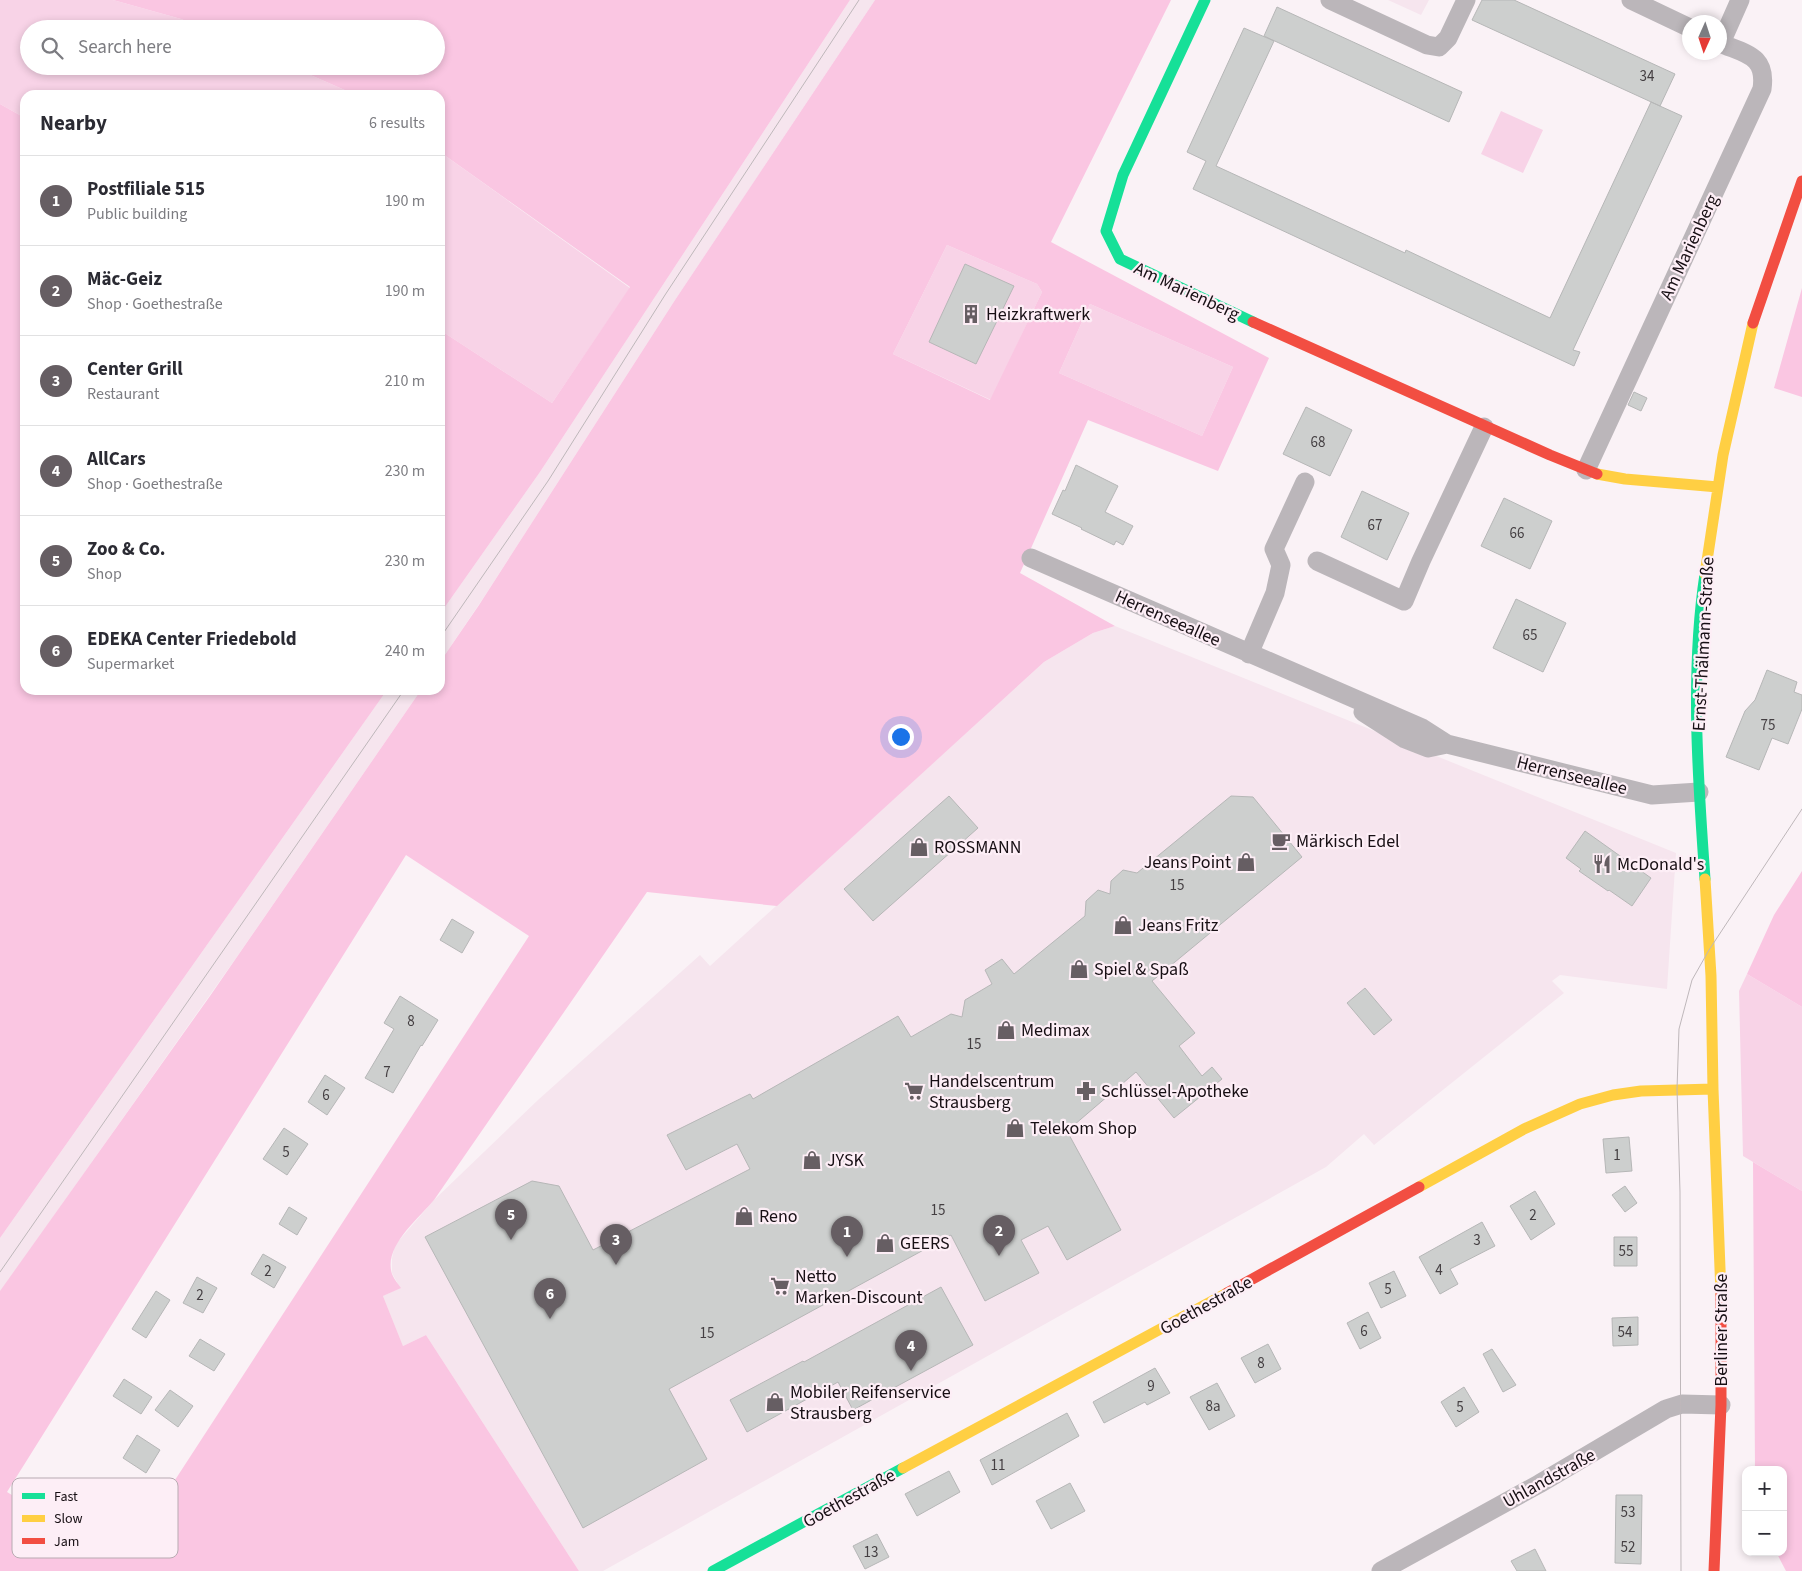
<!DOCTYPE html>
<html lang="en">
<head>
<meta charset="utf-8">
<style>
	body { margin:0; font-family:"Source Sans 3",sans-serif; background:#f2f2f3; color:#2b2b33 }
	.controls { position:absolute; right:15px; bottom:15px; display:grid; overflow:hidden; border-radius:10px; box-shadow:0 2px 8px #0003 }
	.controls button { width:45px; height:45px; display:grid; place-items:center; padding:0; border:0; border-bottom:1px solid #e1e1e2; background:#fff; color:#2b2b33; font:25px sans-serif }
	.compass { position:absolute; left:1682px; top:15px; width:45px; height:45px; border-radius:50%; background:#fff; box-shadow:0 2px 8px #0003; rotate:183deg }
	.you { position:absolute; left:900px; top:736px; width:18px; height:18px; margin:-12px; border:4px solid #fff; border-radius:50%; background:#1a73e8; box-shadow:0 0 0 8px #1a73e833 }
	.badge { display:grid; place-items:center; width:32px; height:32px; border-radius:50%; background:#665e63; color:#fff; font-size:16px; font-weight:700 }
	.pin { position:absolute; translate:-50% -41px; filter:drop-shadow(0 1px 2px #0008) }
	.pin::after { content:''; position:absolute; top:26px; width:18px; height:15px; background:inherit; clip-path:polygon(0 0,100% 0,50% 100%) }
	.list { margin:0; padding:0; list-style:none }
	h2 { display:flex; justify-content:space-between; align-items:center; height:65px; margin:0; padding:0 20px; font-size:21px }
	h2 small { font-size:16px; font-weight:400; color:#7c7c81 }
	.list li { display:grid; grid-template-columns:32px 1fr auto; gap:15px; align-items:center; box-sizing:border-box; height:90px; padding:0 20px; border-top:1px solid #e1e1e2 }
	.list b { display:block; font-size:19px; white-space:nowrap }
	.list p { margin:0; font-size:16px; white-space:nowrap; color:#7c7c81 }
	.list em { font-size:16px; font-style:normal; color:#7c7c81 }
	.icon { flex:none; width:28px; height:28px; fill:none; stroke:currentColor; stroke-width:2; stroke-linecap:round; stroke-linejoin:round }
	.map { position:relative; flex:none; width:1802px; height:1571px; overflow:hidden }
	.search { position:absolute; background:#fff; box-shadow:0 2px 8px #0003; left:20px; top:20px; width:425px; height:55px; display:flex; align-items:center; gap:12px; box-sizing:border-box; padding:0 18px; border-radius:28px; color:#7c7c81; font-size:19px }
	.panel { position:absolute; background:#fff; box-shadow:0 2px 8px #0003; left:20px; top:90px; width:425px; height:605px; border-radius:15px }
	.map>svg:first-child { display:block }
	.built { fill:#f6e5ee }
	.green { fill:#f8d3e7 }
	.forest { fill:#fac6e2; fill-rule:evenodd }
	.building { fill:#cdcfce; stroke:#b6b7b7 }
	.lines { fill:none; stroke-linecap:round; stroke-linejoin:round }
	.street { stroke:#bbb6ba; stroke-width:19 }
	.fast { stroke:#16e098; stroke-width:11 }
	.slow { stroke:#ffcf43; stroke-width:11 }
	.jam { stroke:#f24e42; stroke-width:11 }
	.tram { stroke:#beb7ba; stroke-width:1 }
	.labels { text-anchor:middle; stroke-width:4.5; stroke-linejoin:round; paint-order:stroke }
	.number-label { font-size:15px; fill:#443f42 }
	.street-label { font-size:18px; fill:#170f14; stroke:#fdeef6 }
	.poi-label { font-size:18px; fill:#170f14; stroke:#fdeef6; text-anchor:start }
	.key { fill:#fdeef6; stroke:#b8abb2; stroke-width:1 }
	.key-label { font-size:14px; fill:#170f14 }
</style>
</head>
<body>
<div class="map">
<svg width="1802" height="1571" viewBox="0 0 1802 1571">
	<rect width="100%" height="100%" fill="#faf2f6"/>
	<!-- built -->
	<path class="built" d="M 850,0 L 875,0 L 675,300 L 484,597 L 440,662 L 440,614 L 540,472 Z
		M 1388,0 L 1429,0 L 1421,15 Z
		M 1115,626 L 1676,853 L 1667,989 L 1560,975 L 1552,981 L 1564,993 L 1374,1145 L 1364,1134 L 1326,1167 L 603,1571 L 579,1571 L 426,1335 L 403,1346 L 383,1296 L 400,1288 L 392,1273 L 392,1258 L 395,1245 L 434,1200 L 538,1100 L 700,955 L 710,966 L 1044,662 L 1093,633 Z
		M 387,690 L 421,690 L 236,958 L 0,1292 L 0,1238 Z"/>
	<!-- green -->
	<path class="green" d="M 0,0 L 113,0 L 181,19 L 204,29 L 29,29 L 29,66 L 290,66 L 356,95 L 25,95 L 25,118 L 0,104 Z
		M 1501,111 L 1543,130 L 1523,173 L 1481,154 Z
		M 440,152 L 630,288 L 552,403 L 440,330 Z
		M 947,245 L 1037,284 L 1042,292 L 991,400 L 893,354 Z
		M 1090,304 L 1233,367 L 1202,436 L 1059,373 Z
		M 1747,974 L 1802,1007 L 1802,1191 L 1743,1156 L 1739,991 Z"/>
	<!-- forest -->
	<path class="forest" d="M 113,0 L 850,0 L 540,472 L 440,614 L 440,330 L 552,403 L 630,287 L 440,152 L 440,95 L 356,95 L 290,66 L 436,66 L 436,29 L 204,29 L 181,19 Z
		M 875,0 L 1171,0 L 1051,242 L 1269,358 L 1218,471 L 1088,420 L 1020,573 L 1115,626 L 1093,633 L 1044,662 L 777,906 L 647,892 L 434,1200 C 418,1219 383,1247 392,1274 C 394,1279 398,1284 401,1288 L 383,1296 L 403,1346 L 426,1335 L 579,1571 L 0,1571 L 0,1291 L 210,996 L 421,690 L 440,690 L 440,662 L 479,605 L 675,300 ZM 947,245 L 1037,284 L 1042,292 L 990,400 L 893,354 ZM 1090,304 L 1233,367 L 1202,436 L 1059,373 ZM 406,855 L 529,936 L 134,1543 L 121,1553 L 106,1553 L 7,1492 Z
		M 0,104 L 25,118 L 25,690 L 387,690 L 0,1238 Z
		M 1802,288 L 1802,397 L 1774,388 Z
		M 1802,871 L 1802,1007 L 1747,974 L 1774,915 Z
		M 1753,1162 L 1802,1191 L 1802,1571 L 1786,1571 L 1776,1552 L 1783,1552 L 1783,1470 L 1755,1470 Z"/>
	<!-- building -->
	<path class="building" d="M 1482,0 L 1514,0 L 1675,74 L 1660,106 L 1472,20 Z
		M 1277,7 L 1462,92 L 1449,122 L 1264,36 Z
		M 1244,28 L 1274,41 L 1216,166 L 1405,253 L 1406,250 L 1550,318 L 1651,102 L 1682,116 L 1573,350 L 1580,352 L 1574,366 L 1193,189 L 1206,161 L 1187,152 Z
		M 965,264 L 1014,286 L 976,364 L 929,342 Z
		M 1634,392 L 1647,398 L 1641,411 L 1628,405 Z
		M 1306,407 L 1352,430 L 1330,476 L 1283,454 Z
		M 1076,465 L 1118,486 L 1105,512 L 1133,526 L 1123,545 L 1116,541 L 1114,545 L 1081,529 L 1082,528 L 1052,514 L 1063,490 L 1065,491 Z
		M 1362,491 L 1409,513 L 1387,560 L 1341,537 Z
		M 1504,498 L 1552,521 L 1530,569 L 1481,546 Z
		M 1516,599 L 1566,623 L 1543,672 L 1493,648 Z
		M 1767,670 L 1797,682 L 1794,692 L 1802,695 L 1802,709 L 1788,744 L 1772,738 L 1759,770 L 1726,757 L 1745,711 L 1755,700 Z
		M 949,796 L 978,828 L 873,921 L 844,889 Z
		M 1231,796 L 1253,797 L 1302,857 L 1152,981 L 1195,1033 L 1179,1046 L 1202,1076 L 1212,1067 L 1222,1079 L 1174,1118 L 1136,1072 L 1067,1131 L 1121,1230 L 1067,1260 L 1048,1226 L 1021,1240 L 1039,1273 L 985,1301 L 951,1235 L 669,1389 L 707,1459 L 583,1528 L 425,1237 L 532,1181 L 559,1186 L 593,1250 L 750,1169 L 737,1144 L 686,1170 L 667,1135 L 750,1094 L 753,1099 L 898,1016 L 911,1037 L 951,1014 L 962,1017 L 965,1000 L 992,984 L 985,970 L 1002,959 L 1014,974 L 1085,916 L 1086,901 L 1098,890 L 1110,894 L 1111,881 L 1123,870 L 1137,873 Z
		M 1585,831 L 1651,878 L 1632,906 L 1609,890 L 1608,891 L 1579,871 L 1581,869 L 1566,858 Z
		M 452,919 L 474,932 L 462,953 L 440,940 Z
		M 1365,988 L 1392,1020 L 1374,1035 L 1347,1003 Z
		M 400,996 L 438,1020 L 422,1046 L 421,1045 L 393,1093 L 365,1078 L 394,1029 L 384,1023 Z
		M 325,1075 L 345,1088 L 327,1115 L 308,1102 Z
		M 284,1128 L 308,1144 L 287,1175 L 263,1159 Z
		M 1629,1137 L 1632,1171 L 1606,1173 L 1603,1139 Z
		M 1625,1186 L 1637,1203 L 1625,1212 L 1612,1195 Z
		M 1535,1191 L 1555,1224 L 1531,1240 L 1510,1206 Z
		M 289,1207 L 307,1218 L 297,1235 L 279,1224 Z
		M 1482,1222 L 1495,1246 L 1450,1269 L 1458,1284 L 1440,1294 L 1419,1257 Z
		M 1614,1237 L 1637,1237 L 1637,1266 L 1614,1266 Z
		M 263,1254 L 286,1267 L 274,1288 L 251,1274 Z
		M 1394,1271 L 1406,1296 L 1381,1308 L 1369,1283 Z
		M 197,1277 L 217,1288 L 203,1313 L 183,1303 Z
		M 941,1287 L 973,1345 L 853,1410 L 838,1382 L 747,1432 L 730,1400 L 803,1361 L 804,1362 Z
		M 156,1291 L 170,1300 L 146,1338 L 132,1329 Z
		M 1368,1312 L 1381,1338 L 1360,1349 L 1347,1323 Z
		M 1638,1317 L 1638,1345 L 1613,1346 L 1612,1318 Z
		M 200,1339 L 225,1354 L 214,1371 L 189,1356 Z
		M 1268,1344 L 1281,1369 L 1255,1383 L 1241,1358 Z
		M 1492,1349 L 1516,1385 L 1503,1392 L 1483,1354 Z
		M 1155,1368 L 1170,1393 L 1147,1405 L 1145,1402 L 1104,1423 L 1093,1402 Z
		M 124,1379 L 152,1397 L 141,1414 L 113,1396 Z
		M 1217,1383 L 1235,1416 L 1209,1430 L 1190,1397 Z
		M 1464,1387 L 1479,1412 L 1456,1427 L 1441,1402 Z
		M 170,1390 L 193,1406 L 178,1427 L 155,1410 Z
		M 1067,1413 L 1079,1436 L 992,1485 L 980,1460 Z
		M 137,1435 L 160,1450 L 146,1473 L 123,1458 Z
		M 949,1471 L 960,1492 L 917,1516 L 905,1494 Z
		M 1070,1483 L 1085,1511 L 1051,1529 L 1036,1501 Z
		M 1616,1495 L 1642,1495 L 1641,1564 L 1615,1563 Z
		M 877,1534 L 889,1557 L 865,1569 L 853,1546 Z
		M 1535,1549 L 1546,1571 L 1517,1571 L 1511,1561 Z"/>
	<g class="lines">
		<!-- street -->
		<path class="street" d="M 1330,0 L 1427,45 L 1439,47 L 1448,38 L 1466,0
			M 1631,0 L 1690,28
			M 1721,43 L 1740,0
			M 1586,470 L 1762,89 C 1767,55 1745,54 1720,43
			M 1031,558 L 1422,728 L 1447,744 L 1652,795 L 1699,792
			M 1317,561 L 1404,601 L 1421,561 L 1484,427
			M 1249,654 L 1275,593 L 1281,565 L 1274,549 L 1305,482
			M 1363,712 L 1405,739 L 1428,748 L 1447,744
			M 1381,1571 L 1539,1484 L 1666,1409 L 1682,1404 L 1721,1405"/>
		<!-- fast -->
		<path class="fast" d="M 1205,0 L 1123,175 L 1106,231 L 1120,259 L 1253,322
			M 1705,879 C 1698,780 1690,673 1705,574
			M 713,1571 L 903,1468"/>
		<!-- slow -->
		<path class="slow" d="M 1597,474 L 1625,479 L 1718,487
			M 1705,574 L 1723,455 L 1753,323
			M 1705,879 L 1711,976 L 1713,1089 L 1721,1294
			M 1419,1187 L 1524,1129 L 1580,1104 L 1613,1095 L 1641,1091 L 1713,1089
			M 903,1468 L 1227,1293"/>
		<!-- jam -->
		<path class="jam" d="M 1253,322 L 1550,455 L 1597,474
			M 1753,323 L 1802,181
			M 1227,1293 L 1419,1187
			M 1714,1571 L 1721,1405 L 1721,1294"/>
		<!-- tram -->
		<path class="tram" d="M 440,638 L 548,481 L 665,295 L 859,0
			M 0,1272 L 404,690
			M 1681,1571 L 1680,1192 L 1677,1089 L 1679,1029 L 1692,980 L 1709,950 L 1802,809"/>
	</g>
	<!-- icons -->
	<defs>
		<g id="building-bare" transform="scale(1.5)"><path d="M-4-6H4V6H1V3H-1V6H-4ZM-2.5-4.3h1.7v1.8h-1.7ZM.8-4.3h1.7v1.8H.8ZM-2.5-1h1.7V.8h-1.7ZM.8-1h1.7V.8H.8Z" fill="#665e63" stroke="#fdeef6" stroke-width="2.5" paint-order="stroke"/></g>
		<g id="cafe-bare" transform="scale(1.5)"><path d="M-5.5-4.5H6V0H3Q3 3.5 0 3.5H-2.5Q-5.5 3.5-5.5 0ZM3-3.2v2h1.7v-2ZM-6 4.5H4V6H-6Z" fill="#665e63" stroke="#fdeef6" stroke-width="2.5" paint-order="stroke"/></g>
		<g id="shop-bare" transform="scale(1.5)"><path d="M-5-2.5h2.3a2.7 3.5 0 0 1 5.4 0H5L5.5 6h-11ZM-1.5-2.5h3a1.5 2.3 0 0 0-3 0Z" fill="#665e63" stroke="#fdeef6" stroke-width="2.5" paint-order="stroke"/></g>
		<g id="restaurant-bare" transform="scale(1.5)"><path d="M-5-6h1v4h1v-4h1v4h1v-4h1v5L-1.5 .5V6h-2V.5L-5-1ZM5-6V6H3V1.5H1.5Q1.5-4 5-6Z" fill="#665e63" stroke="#fdeef6" stroke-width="2.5" paint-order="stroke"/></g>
		<g id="supermarket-bare" transform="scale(1.5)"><path d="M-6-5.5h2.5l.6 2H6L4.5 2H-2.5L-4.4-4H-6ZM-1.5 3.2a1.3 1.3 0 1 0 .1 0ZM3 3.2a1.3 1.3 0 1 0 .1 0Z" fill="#665e63" stroke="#fdeef6" stroke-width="2.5" paint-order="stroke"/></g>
		<g id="pharmacy-bare" transform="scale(1.5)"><path d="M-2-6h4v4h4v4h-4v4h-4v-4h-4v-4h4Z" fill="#665e63" stroke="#fdeef6" stroke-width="2.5" paint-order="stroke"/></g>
	</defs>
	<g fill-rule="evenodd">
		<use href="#building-bare" x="971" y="314"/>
		<use href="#cafe-bare" x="1281" y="841"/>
		<use href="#shop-bare" x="919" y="847"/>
		<use href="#shop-bare" x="1246" y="862"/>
		<use href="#restaurant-bare" x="1602" y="864"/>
		<use href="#shop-bare" x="1123" y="925"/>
		<use href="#shop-bare" x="1079" y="969"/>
		<use href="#shop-bare" x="1006" y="1030"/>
		<use href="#supermarket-bare" x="914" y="1091"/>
		<use href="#pharmacy-bare" x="1086" y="1091"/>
		<use href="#shop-bare" x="1015" y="1128"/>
		<use href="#shop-bare" x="812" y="1160"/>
		<use href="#shop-bare" x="744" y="1216"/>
		<use href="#shop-bare" x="885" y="1243"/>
		<use href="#supermarket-bare" x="780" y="1286"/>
		<use href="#shop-bare" x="775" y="1402"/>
	</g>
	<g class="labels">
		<!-- number labels -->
		<g class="number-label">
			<text x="1647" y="81">34</text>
			<text x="1318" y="447">68</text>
			<text x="1375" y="530">67</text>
			<text x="1517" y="538">66</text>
			<text x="1530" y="640">65</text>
			<text x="1768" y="730">75</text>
			<text x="1177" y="890">15</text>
			<text x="411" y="1026">8</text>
			<text x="974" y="1049">15</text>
			<text x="387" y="1077">7</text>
			<text x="326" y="1100">6</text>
			<text x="286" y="1157">5</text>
			<text x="1617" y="1160">1</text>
			<text x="938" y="1215">15</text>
			<text x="1533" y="1220">2</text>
			<text x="1477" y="1245">3</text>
			<text x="1626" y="1256">55</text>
			<text x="1439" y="1275">4</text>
			<text x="268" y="1276">2</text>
			<text x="1388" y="1294">5</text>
			<text x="200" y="1300">2</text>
			<text x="1364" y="1336">6</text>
			<text x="1625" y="1337">54</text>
			<text x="707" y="1338">15</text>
			<text x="1261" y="1368">8</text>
			<text x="1151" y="1391">9</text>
			<text x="1213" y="1411">8a</text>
			<text x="1460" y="1412">5</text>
			<text x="998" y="1470">11</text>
			<text x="1628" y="1517">53</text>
			<text x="1628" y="1552">52</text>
			<text x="871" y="1557">13</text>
		</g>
		<!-- street labels -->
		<g class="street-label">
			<text transform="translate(1689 247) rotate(-65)" y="6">Am Marienberg</text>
			<text transform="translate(1187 291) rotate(25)" y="6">Am Marienberg</text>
			<text transform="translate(1168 618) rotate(24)" y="6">Herrenseeallee</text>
			<text transform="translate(1703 644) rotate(-87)" y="6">Ernst-Thälmann-Straße</text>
			<text transform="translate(1572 775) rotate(14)" y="6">Herrenseeallee</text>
			<text transform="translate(1206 1305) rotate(-29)" y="6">Goethestraße</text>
			<text transform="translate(1721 1330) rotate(-90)" y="6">Berliner Straße</text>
			<text transform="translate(1549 1478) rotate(-29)" y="6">Uhlandstraße</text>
			<text transform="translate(849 1498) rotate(-29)" y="6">Goethestraße</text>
		</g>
		<!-- poi labels -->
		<g class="poi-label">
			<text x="986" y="320">Heizkraftwerk</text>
			<text x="1296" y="847">Märkisch Edel</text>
			<text x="934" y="853">ROSSMANN</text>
			<text x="1231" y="868" text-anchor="end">Jeans Point</text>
			<text x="1617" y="870">McDonald's</text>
			<text x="1138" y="931">Jeans Fritz</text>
			<text x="1094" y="975">Spiel &amp; Spaß</text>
			<text x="1021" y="1036">Medimax</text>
			<text x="929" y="1087">Handelscentrum<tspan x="929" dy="21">Strausberg</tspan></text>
			<text x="1101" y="1097">Schlüssel-Apotheke</text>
			<text x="1030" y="1134">Telekom Shop</text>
			<text x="827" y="1166">JYSK</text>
			<text x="759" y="1222">Reno</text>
			<text x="900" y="1249">GEERS</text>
			<text x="795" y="1282">Netto<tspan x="795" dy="21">Marken-Discount</tspan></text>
			<text x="790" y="1398">Mobiler Reifenservice<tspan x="790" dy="21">Strausberg</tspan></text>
		</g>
	</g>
	<!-- legend -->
	<rect x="12" y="1478" width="166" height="80" rx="8" class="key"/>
	<rect x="22" y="1493" width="23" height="6" fill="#16e098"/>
	<rect x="22" y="1515" width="23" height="7" fill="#ffcf43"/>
	<rect x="22" y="1538" width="23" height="6" fill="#f24e42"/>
	<g class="key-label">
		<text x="54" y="1501">Fast</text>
		<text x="54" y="1523">Slow</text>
		<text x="54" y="1546">Jam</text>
	</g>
</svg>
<div class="controls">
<button>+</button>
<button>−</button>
</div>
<svg class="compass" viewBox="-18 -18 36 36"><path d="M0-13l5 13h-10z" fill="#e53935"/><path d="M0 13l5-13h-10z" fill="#7c7c81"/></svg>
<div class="you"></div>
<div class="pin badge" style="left:847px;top:1257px">1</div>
<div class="pin badge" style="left:999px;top:1256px">2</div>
<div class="pin badge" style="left:616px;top:1265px">3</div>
<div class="pin badge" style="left:911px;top:1371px">4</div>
<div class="pin badge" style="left:511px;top:1240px">5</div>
<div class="pin badge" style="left:550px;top:1319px">6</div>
<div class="search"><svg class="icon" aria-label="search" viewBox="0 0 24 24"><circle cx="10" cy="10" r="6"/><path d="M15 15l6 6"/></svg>Search here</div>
<section class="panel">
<h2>Nearby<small>6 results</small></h2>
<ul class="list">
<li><span class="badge">1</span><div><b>Postfiliale 515</b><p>Public building</p></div><em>190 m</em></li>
<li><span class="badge">2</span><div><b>Mäc-Geiz</b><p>Shop · Goethestraße</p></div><em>190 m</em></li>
<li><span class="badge">3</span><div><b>Center Grill</b><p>Restaurant</p></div><em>210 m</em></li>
<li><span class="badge">4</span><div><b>AllCars</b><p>Shop · Goethestraße</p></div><em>230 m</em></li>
<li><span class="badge">5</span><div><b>Zoo &amp; Co.</b><p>Shop</p></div><em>230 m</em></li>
<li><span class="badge">6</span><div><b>EDEKA Center Friedebold</b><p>Supermarket</p></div><em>240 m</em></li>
</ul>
</section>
</div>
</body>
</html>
